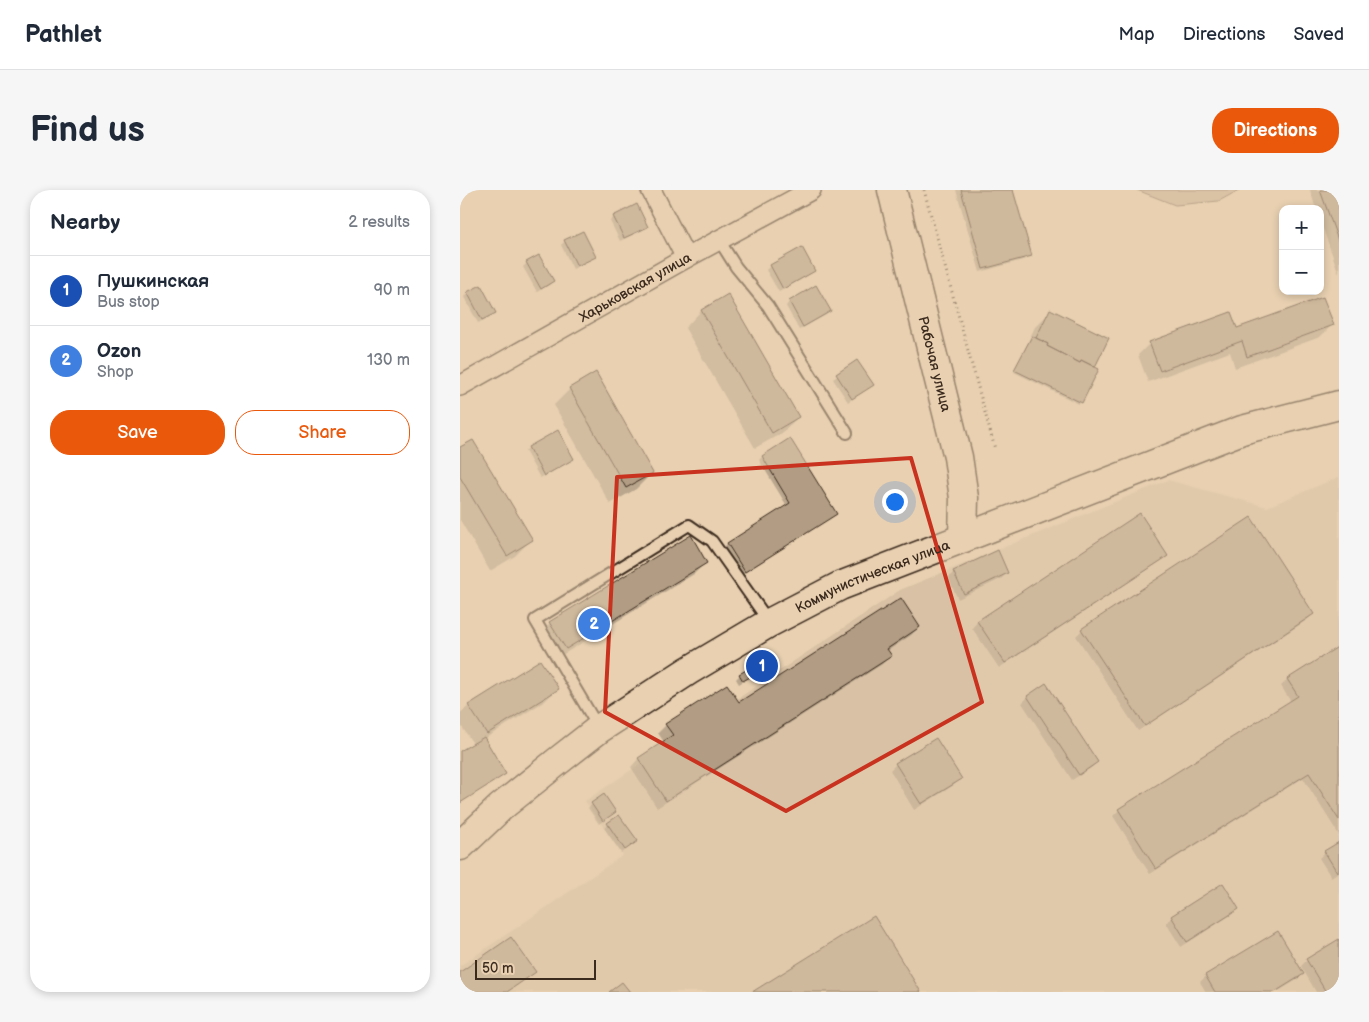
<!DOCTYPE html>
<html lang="en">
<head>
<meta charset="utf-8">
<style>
	body { margin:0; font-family:"Balsamiq Sans",sans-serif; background:#f6f6f7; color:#1f2937 }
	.controls { position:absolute; right:15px; top:15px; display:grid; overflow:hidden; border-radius:10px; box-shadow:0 2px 8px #0003 }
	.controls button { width:45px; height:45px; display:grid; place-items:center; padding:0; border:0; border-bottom:1px solid #e0e1e3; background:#fff; color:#1f2937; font:25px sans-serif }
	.scale { position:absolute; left:15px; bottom:12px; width:121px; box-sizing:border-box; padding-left:5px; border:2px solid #3b2a1e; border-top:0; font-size:14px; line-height:18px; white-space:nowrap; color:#3b2a1e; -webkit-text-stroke:4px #e8d0b1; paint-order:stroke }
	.you { position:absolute; left:434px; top:311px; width:18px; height:18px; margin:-12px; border:4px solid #fff; border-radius:50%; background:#1a73e8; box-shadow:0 0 0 8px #1a73e833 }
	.badge { display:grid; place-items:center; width:32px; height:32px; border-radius:50%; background:#ea580c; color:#fff; font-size:16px; font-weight:700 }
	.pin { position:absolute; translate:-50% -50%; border:2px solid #fff; box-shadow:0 1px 5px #0006 }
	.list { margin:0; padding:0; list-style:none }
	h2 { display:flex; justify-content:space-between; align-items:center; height:65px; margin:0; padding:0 20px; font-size:21px }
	h2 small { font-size:16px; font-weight:400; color:#747a83 }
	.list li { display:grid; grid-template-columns:32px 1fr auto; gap:15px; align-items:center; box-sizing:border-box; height:70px; padding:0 20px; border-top:1px solid #e0e1e3 }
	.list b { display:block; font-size:19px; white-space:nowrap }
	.list p { margin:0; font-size:16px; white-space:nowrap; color:#747a83 }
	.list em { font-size:16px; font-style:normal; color:#747a83 }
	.actions { display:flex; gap:10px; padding:15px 20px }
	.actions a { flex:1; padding:11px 0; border:1px solid #ea580c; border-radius:20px; text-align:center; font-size:18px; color:#ea580c }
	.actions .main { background:#ea580c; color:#fff }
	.map { position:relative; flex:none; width:879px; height:802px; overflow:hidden; border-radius:20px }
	header { display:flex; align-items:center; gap:30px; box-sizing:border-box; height:70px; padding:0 25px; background:#fff; border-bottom:1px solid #e0e1e3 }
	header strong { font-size:24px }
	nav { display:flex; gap:28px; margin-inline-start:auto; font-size:18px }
	.intro { display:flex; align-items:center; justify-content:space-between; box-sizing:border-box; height:120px; padding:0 30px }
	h1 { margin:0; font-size:35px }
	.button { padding:12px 22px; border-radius:20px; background:#ea580c; color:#fff; font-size:18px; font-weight:700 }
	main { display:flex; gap:30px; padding:0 30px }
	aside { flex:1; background:#fff; border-radius:20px; box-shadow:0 2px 8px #0003 }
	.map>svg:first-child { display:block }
	.built { fill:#d8c1a4 }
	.green { fill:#c9b297; stroke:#826e5a }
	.shadow { fill:#0003 }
	.building { fill:#b29d84; stroke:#3b2a1e }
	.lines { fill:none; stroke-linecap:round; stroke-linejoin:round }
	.lane-casing { stroke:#3b2a1e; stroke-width:14 }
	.street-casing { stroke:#3b2a1e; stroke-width:22 }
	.secondary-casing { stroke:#3b2a1e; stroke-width:31 }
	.path { stroke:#3b2a1e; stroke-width:3; stroke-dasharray:1 4; stroke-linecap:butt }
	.lane { stroke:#e8d0b1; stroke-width:10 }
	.street { stroke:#e8d0b1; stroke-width:19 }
	.secondary { stroke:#e8d0b1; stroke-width:28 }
	.marked { fill:none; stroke:#c8321e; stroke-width:4; stroke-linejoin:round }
	.labels { text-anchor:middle; stroke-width:4; stroke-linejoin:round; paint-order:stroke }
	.street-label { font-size:14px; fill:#3b2a1e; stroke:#e8d0b1 }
</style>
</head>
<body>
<header>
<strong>Pathlet</strong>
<nav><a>Map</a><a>Directions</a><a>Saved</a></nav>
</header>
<div class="intro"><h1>Find us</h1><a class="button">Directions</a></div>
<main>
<aside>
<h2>Nearby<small>2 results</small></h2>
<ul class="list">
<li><span class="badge" style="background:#1a4fb4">1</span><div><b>Пушкинская</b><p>Bus stop</p></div><em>90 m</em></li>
<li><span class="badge" style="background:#3f7fe0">2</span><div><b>Ozon</b><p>Shop</p></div><em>130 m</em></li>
</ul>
<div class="actions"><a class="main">Save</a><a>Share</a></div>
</aside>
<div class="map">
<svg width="879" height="802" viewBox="0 0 879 802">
	<rect width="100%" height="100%" fill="#e8d0b1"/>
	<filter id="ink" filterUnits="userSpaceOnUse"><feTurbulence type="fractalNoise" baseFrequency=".02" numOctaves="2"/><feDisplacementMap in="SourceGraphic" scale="10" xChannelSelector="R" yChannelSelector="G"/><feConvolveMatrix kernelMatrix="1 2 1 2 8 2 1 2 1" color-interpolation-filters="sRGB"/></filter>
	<g filter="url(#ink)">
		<!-- built -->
		<path class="built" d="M 879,287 L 879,802 L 0,802 L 0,776 L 163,665 L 125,611 L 440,400 L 708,290 L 807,317 Z"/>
		<!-- green -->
		<path class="green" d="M 677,0 L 779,0 L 759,11 L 715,15 Z"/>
		<!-- shadow -->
		<path class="shadow" d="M 496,0 L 552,0 L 570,65 L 566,69 L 520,82 Z
			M 850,0 L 879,0 L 879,84 L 860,30 L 860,19 L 856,19 Z
			M 154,27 L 186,36 L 183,40 L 160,51 L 150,31 Z
			M 105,51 L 134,66 L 130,70 L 113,79 L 101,55 Z
			M 341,58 L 354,80 L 350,84 L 319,102 L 306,80 L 310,76 Z
			M 67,73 L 93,91 L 89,95 L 77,102 L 63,77 Z
			M 356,97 L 370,121 L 366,125 L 339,140 L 326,116 L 329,112 Z
			M 8,103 L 34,123 L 31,126 L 18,133 L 4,107 Z
			M 268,106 L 338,227 L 322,243 L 295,258 L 225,138 L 241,121 Z
			M 591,121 L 637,179 L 619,214 L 554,182 L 575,137 Z
			M 872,135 L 860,147 L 775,178 L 770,162 L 688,192 L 678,165 L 690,153 L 776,140 Z
			M 397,172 L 408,198 L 388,212 L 373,189 Z
			M 110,199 L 192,283 L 176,299 L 150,314 L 94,215 Z
			M 69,258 L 113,268 L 109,272 L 80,288 L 65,261 Z
			M 0,259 L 71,350 L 55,366 L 30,381 L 0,330 Z
			M 302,267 L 375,324 L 371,328 L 281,385 L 264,357 L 267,354 L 327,316 L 299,270 Z
			M 707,365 L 701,371 L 539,478 L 512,438 L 518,431 Z
			M 246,372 L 234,384 L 94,470 L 78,444 L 90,433 Z
			M 494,382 L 547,383 L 541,389 L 498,409 L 488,388 Z
			M 853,424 L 847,430 L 678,541 L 616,446 L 622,440 Z
			M 459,437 L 451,445 L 427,461 L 430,466 L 422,474 L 197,618 L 171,577 L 179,568 L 204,552 L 198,543 L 206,535 L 278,514 Z
			M 879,457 L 879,645 L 843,588 L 690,684 L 653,626 L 659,620 L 831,512 L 821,496 L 827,490 Z
			M 312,473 L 308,478 L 310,482 L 298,491 L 295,484 L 279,494 L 276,489 L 280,485 Z
			M 97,499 L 85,511 L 24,549 L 0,612 L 0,562 L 14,555 L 0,534 L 0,523 L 9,516 Z
			M 568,507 L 637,572 L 631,578 L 612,590 L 562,513 Z
			M 436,574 L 500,589 L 494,595 L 454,620 L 430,580 Z
			M 132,614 L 154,622 L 139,634 L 128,618 Z
			M 159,626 L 172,655 L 161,663 L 144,638 Z
			M 879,653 L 879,682 L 871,687 L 859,668 L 865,662 Z
			M 777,719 L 771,725 L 721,757 L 706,733 L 712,727 Z
			M 879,750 L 879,800 L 876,802 L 856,802 L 841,776 L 847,770 Z
			M 843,784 L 837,790 L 817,802 L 746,802 L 740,792 L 746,786 Z"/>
		<!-- building -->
		<path class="building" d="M 501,0 L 553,0 L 572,66 L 523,79 Z
			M 860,0 L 879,0 L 879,53 Z
			M 177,14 L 188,37 L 164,48 L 153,26 Z
			M 123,41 L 136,67 L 117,76 L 104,50 Z
			M 342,57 L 355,81 L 323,99 L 310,75 Z
			M 79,65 L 94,91 L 81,99 L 66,72 Z
			M 21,95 L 36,123 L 22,130 L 7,102 Z
			M 356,95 L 371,121 L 343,137 L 329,111 Z
			M 268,104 L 339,227 L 312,243 L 241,120 Z
			M 863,107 L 874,135 L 787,167 L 782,151 L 700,181 L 689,152 L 771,122 L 777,138 Z
			M 590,119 L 649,148 L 635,177 L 621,170 L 620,173 L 587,156 L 588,154 L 576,148 Z
			M 572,146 L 588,154 L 587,156 L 620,173 L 621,170 L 639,179 L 622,213 L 554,180 Z
			M 397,170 L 414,195 L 392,209 L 376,184 Z
			M 136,182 L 193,283 L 166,298 L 109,198 Z
			M 98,240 L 114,269 L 84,286 L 68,257 Z
			M 330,248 L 377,324 L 285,382 L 267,353 L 330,313 L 302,266 Z
			M 13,250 L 73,350 L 47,366 L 0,287 L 0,257 Z
			M 680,323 L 708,366 L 545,473 L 517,431 Z
			M 791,327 L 854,424 L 685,536 L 621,439 Z
			M 231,345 L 247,373 L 106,459 L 89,432 Z
			M 538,360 L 548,383 L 504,404 L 493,381 Z
			M 441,408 L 460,437 L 427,459 L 432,466 L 206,611 L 178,568 L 213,545 L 205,534 L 267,494 L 279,512 Z
			M 879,456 L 879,630 L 849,583 L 696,679 L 658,619 L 838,506 L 827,489 Z
			M 310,467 L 313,473 L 308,476 L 312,483 L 303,488 L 299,482 L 283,491 L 279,484 Z
			M 80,470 L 99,499 L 27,544 L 8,515 Z
			M 586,493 L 638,572 L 619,585 L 567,506 Z
			M 24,547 L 46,584 L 0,613 L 0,561 Z
			M 476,548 L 502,589 L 461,614 L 435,573 Z
			M 144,604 L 156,622 L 143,631 L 131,613 Z
			M 159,625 L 178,651 L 165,660 L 147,633 Z
			M 879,652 L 879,681 L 877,682 L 864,661 Z
			M 763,693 L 779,719 L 727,752 L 711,726 Z
			M 414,726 L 461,802 L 292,802 Z
			M 818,741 L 844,784 L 815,802 L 755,802 L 745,785 Z
			M 51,747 L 76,782 L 47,802 L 0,802 L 0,782 Z
			M 879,749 L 879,799 L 874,802 L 866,802 L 846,769 Z
			M 162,792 L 170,802 L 149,802 Z"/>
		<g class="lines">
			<!-- lane casing -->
			<g class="lane-casing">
				<path id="lane" d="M 259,50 L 276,77 L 308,116 L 387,243
					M 138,537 L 75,430 L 229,335 L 252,351 L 309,432"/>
			</g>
			<!-- street casing -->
			<g class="street-casing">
				<g id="street">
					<path d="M 191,0 L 226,68"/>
					<path id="s1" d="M 0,196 L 226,68 L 351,0"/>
				</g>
			</g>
			<!-- secondary casing -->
			<g class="secondary-casing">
				<g id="secondary">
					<path id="s2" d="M 432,0 L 498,267 L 504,308 L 503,348"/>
					<path id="s3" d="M 0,656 L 41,617 L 98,571 L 139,539 L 228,481 L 287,446 L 309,433 L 380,396 L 782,240 L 879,215"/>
				</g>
			</g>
			<!-- path -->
			<path class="path" d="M 464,0 L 535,259"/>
			<!-- lane -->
			<use href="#lane" class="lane"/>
			<!-- street -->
			<use href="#street" class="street"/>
			<!-- secondary -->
			<use href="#secondary" class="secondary"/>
		</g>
	</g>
	<!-- marked area -->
	<path d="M0 0H879V802H0ZM 451,268 L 522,512 L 326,621 L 145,522 L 157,287 Z" fill="#e8d0b1" fill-opacity=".55" fill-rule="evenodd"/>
	<path class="marked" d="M 451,268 L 522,512 L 326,621 L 145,522 L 157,287 Z"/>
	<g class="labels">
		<!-- street labels -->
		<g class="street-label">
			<text dy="5" stroke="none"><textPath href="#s1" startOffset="201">Харьковская улица</textPath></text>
			<text dy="5" stroke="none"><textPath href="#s2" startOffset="179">Рабочая улица</textPath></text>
			<text dy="5" stroke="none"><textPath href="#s3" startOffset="496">Коммунистическая улица</textPath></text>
		</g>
	</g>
</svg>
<div class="controls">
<button>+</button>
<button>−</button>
</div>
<div class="scale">50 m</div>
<div class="you"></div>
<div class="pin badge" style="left:302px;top:476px;background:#1a4fb4">1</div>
<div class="pin badge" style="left:134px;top:434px;background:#3f7fe0">2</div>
</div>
</main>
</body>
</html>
